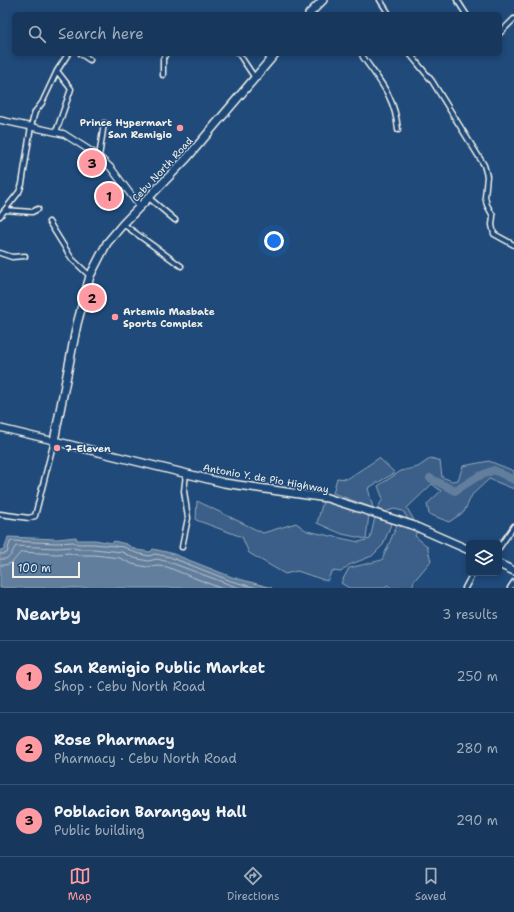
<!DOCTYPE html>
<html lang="en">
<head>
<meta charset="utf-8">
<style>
	body { margin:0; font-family:"Shantell Sans",sans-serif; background:#203f62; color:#f1f3f6 }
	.controls { position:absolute; right:12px; bottom:12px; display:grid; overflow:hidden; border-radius:6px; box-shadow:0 2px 6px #0003 }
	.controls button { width:36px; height:36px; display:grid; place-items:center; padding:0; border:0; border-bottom:1px solid #365272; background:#17385c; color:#f1f3f6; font:20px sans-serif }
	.scale { position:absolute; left:12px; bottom:10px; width:68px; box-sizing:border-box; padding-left:4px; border:2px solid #f4f1e8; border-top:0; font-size:11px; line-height:14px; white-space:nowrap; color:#f4f1e8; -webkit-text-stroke:3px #1f4a7a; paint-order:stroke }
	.you { position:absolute; left:274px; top:241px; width:14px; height:14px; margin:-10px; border:3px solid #fff; border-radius:50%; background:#1a73e8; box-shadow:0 0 0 6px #1a73e833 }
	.badge { display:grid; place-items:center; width:26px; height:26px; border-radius:50%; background:#ff9aa2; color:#111; font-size:13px; font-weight:700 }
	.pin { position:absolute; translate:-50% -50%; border:2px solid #fff; box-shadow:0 1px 4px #0006 }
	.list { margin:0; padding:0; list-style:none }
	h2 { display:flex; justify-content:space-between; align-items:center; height:52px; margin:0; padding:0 16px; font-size:17px }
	h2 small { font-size:13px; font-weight:400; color:#9eacbb }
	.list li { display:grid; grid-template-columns:26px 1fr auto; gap:12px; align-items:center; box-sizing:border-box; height:72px; padding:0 16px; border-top:1px solid #365272 }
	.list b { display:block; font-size:15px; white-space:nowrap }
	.list p { margin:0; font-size:13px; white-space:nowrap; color:#9eacbb }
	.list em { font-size:13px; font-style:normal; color:#9eacbb }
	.icon { flex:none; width:22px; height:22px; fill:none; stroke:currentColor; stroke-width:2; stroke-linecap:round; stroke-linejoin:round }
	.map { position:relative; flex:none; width:514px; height:588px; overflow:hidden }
	.search { position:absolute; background:#17385c; box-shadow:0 2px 6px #0003; left:12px; right:12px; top:12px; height:44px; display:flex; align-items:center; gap:10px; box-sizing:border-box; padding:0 14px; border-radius:6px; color:#9eacbb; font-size:15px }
	.sheet { height:268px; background:#17385c }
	nav { display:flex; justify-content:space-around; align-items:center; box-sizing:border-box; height:56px; border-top:1px solid #365272; background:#17385c; font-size:11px; color:#9eacbb }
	nav a { display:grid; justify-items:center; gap:2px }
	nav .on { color:#ff9aa2 }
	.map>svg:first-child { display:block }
	.green { fill:#3a5f88; stroke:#97a8b8 }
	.water { fill:#627e9d; stroke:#9cacbb }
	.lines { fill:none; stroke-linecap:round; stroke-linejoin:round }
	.shore { stroke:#bac3ca; stroke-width:1 }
	.river { stroke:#627e9d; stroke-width:8 }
	.street-casing { stroke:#f4f1e8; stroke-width:7 }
	.secondary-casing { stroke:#f4f1e8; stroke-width:8 }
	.highway-casing { stroke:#f4f1e8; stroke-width:10 }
	.street { stroke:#1f4a7a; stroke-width:4 }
	.secondary { stroke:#1f4a7a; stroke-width:5.5 }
	.highway { stroke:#1f4a7a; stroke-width:7 }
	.poi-dot { fill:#ff9aa2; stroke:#1f4a7a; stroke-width:1.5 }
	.labels { text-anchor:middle; stroke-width:3; stroke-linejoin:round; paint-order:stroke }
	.poi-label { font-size:10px; font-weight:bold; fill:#f4f1e8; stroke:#1f4a7a; text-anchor:start }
	.street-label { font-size:10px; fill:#f4f1e8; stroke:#1f4a7a }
</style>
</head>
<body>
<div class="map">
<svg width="514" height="588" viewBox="0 0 514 588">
	<rect width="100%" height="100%" fill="#1f4a7a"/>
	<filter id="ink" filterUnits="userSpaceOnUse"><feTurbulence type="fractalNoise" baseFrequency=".025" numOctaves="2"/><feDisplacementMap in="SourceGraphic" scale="8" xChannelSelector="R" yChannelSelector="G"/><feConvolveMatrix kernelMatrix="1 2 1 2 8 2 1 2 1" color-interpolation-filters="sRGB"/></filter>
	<g filter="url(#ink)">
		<!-- green -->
		<path class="green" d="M 379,458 L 395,473 L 368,488 L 373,508 L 333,493 L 337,478 L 347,479 Z
			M 431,458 L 440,461 L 442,477 L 452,481 L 458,480 L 463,466 L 489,461 L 514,471 L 514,489 L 489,479 L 472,495 L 464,512 L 449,522 L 429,514 L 427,504 L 441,491 L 432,484 L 407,508 L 415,522 L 408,519 L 403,511 L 394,509 L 385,512 L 376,510 L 383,499 L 378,486 L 401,471 L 418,467 Z
			M 197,501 L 263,533 L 296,523 L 307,531 L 359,542 L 370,539 L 375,517 L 391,524 L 383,545 L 372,556 L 349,565 L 341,572 L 332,571 L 327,581 L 297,571 L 285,574 L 249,553 L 242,537 L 196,520 Z
			M 323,501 L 346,506 L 369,514 L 366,539 L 342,534 L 317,523 Z
			M 397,525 L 417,531 L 415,536 L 427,546 L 431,561 L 414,581 L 412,588 L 392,588 L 387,585 L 385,588 L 349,588 L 341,583 L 349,568 L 382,560 Z"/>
		<!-- water -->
		<path class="water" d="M 8,537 L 57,539 L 76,537 L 77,540 L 95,540 L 112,543 L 114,541 L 126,544 L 137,550 L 150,552 L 153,549 L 171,553 L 232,577 L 272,588 L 0,588 L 0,550 L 4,550 Z"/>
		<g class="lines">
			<!-- shore -->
			<path class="shore" d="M 0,554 L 4,554 L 7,553 L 10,542 L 12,541 L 57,543 L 73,542 L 78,544 L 94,544 L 124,547 L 136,553 L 149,556 L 155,554 L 170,557 L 231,581 L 257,588
				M 0,559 C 12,561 11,552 16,546 L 57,548 L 71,547 L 77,549 L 94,549 L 122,552 L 134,558 L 148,561 L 157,559 L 169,562 L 239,588
				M 0,565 C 12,566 14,560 21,552 L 57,554 L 69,553 L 77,555 L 94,555 L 120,558 L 132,564 L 147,567 L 158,566 L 167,567 L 220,588"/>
			<!-- river -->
			<path class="river" d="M 430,478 L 455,491 L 477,477 L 494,470 L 514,480"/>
			<!-- street casing -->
			<g class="street-casing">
				<path id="street" d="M 380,0 L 389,14
					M 457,0 L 466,14
					M 500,33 L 514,19
					M 81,54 L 90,60
					M 239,54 L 255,78
					M 362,54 L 363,57 C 381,83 395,97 398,130
					M 410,54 L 432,81 L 484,165 L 487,176 L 485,197 L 487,205 L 493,216 L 492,225 L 494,234 L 514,245
					M 163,75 L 163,59 L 166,54
					M 56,132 L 71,89 L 57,71
					M 99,157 L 104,123
					M 149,198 L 175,220
					M 5,210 L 32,212 L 38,209
					M 0,216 L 19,192 L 22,184 L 31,126 L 35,112 L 42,103 L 57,71 L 68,54
					M 49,222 L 72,259 L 90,276
					M 123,224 L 181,266
					M 0,253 L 12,257 L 25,256
					M 0,514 L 29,518 L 35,516 L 54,441
					M 182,547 L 188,518 L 184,491 L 186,474
					M 499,548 L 514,526
					M 465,588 L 473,573
					M 510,588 L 514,582"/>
			</g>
			<!-- secondary casing -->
			<g class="secondary-casing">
				<path id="secondary" d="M 0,120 L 64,134 L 97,155 L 111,168 L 140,207
					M 0,428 L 54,441"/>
			</g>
			<!-- highway casing -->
			<g class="highway-casing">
				<path id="highway" d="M 309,14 L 323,0
					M 275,54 L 187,158 L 123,224 L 107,243 L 90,276 L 77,324 L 54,441 L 224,483 L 327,498 L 412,525 L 469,550
					M 499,564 L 514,571"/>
			</g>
			<!-- street -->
			<use href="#street" class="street"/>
			<!-- secondary -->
			<use href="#secondary" class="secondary"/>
			<!-- highway -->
			<use href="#highway" class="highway"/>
		</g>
	</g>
	<!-- markers -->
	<g class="poi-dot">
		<circle cx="180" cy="128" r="4"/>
		<circle cx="115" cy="317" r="4"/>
		<circle cx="57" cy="448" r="4"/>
	</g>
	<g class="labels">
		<!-- poi labels -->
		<g class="poi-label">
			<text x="172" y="126" text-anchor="end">Prince Hypermart<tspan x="172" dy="12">San Remigio</tspan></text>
			<text x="123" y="315">Artemio Masbate<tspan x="123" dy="12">Sports Complex</tspan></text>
			<text x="65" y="452">7-Eleven</text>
		</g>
		<!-- street labels -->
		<g class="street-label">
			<text transform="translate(162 169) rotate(-47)" y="4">Cebu North Road</text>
			<text transform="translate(266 478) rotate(10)" y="4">Antonio Y. de Pio Highway</text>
		</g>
	</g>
</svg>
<div class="controls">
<button><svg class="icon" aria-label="layers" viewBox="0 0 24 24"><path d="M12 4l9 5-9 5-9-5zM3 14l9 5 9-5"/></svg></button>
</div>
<div class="scale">100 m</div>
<div class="you"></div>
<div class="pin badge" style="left:109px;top:196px">1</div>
<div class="pin badge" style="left:92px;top:298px">2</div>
<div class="pin badge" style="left:92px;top:163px">3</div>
<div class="search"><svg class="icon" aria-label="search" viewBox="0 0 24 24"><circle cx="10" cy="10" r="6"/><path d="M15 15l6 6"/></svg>Search here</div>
</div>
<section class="sheet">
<h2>Nearby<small>3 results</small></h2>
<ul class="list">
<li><span class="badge">1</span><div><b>San Remigio Public Market</b><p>Shop · Cebu North Road</p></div><em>250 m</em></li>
<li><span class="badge">2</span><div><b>Rose Pharmacy</b><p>Pharmacy · Cebu North Road</p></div><em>280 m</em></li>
<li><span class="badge">3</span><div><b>Poblacion Barangay Hall</b><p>Public building</p></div><em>290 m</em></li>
</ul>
</section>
<nav>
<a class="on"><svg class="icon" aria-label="map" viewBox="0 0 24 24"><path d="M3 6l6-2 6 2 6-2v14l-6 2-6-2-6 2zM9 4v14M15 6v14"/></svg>Map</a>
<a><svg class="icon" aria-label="directions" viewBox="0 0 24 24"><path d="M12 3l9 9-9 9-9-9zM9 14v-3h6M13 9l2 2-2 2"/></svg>Directions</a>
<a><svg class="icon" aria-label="saved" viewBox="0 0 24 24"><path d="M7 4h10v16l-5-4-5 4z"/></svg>Saved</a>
</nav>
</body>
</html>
